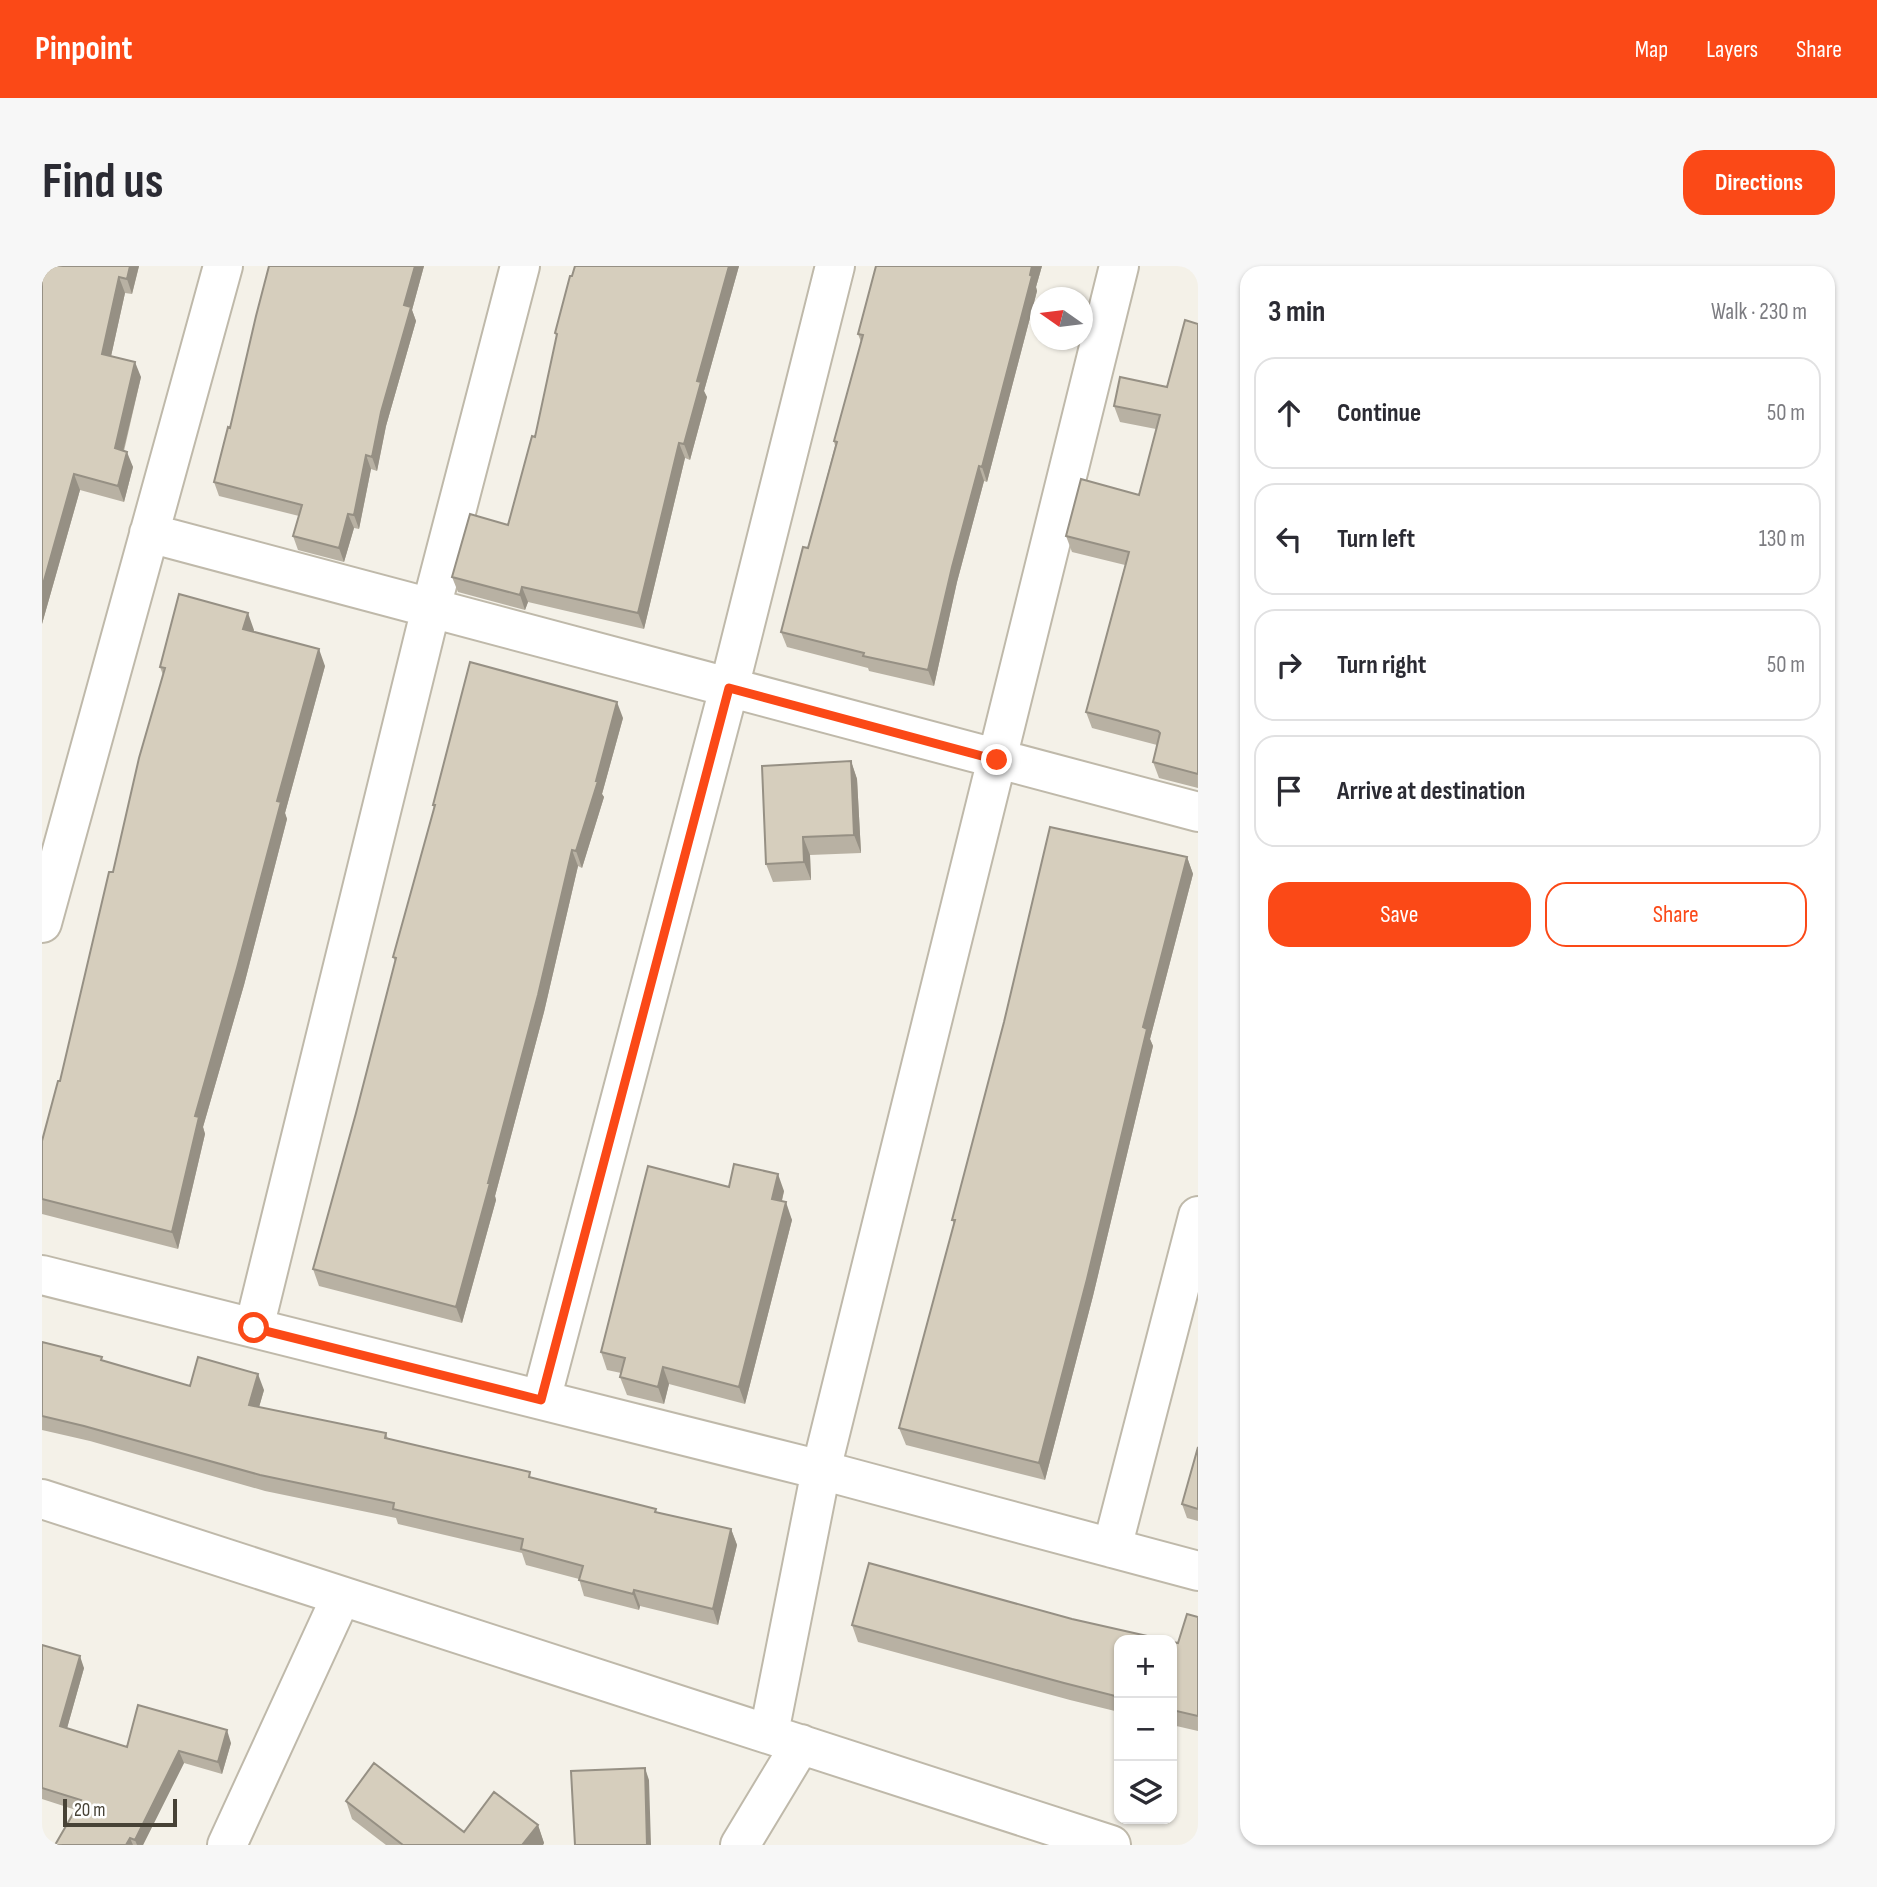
<!DOCTYPE html>
<html lang="en">
<head>
<meta charset="utf-8">
<style>
	body { margin:0; font-family:"Sofia Sans Condensed",sans-serif; background:#f7f7f7; color:#2b2b33 }
	.controls { position:absolute; right:21px; bottom:21px; display:grid; overflow:hidden; border-radius:14px; box-shadow:0 2px 5px #0004 }
	.controls button { width:63px; height:63px; display:grid; place-items:center; padding:0; border:0; border-bottom:2px solid #e1e1e2; background:#fff; color:#2b2b33; font:35px sans-serif }
	.compass { position:absolute; left:988px; top:21px; width:63px; height:63px; border-radius:50%; background:#fff; box-shadow:0 2px 5px #0004; rotate:284deg }
	.scale { position:absolute; left:21px; bottom:18px; width:114px; box-sizing:border-box; padding-left:7px; border:4px solid #474236; border-top:0; font-size:19px; line-height:24px; white-space:nowrap; color:#474236; -webkit-text-stroke:5px #fff; paint-order:stroke }
	.stop { position:absolute; width:21px; height:21px; margin:-16px; border:5px solid #fb4917; border-radius:50%; background:#fff }
	.stop.end { background:#fb4917; border-color:#fff; box-shadow:0 2px 7px #0008 }
	.list { margin:0; padding:0; list-style:none }
	h2 { display:flex; justify-content:space-between; align-items:center; height:91px; margin:0; padding:0 28px; font-size:30px }
	h2 small { font-size:23px; font-weight:400; color:#7c7c81 }
	.list li { display:grid; grid-template-columns:46px 1fr auto; gap:21px; align-items:center; box-sizing:border-box; height:112px; margin:0 14px 14px; padding:0 14px; border:2px solid #e1e1e2; border-radius:21px }
	.list b { display:block; font-size:26px; white-space:nowrap }
	.list em { font-size:23px; font-style:normal; color:#7c7c81 }
	.actions { display:flex; gap:14px; padding:21px 28px }
	.actions a { flex:1; padding:16px 0; border:2px solid #fb4917; border-radius:21px; text-align:center; font-size:24px; color:#fb4917 }
	.actions .main { background:#fb4917; color:#fff }
	.icon { flex:none; width:38px; height:38px; fill:none; stroke:currentColor; stroke-width:2; stroke-linecap:round; stroke-linejoin:round }
	.map { position:relative; flex:none; width:1156px; height:1579px; overflow:hidden; border-radius:21px }
	header { display:flex; align-items:center; gap:42px; box-sizing:border-box; height:98px; padding:0 35px; background:#fb4917; color:#fff }
	header strong { font-size:33px }
	nav { display:flex; gap:38px; margin-inline-start:auto; font-size:24px }
	.intro { display:flex; align-items:center; justify-content:space-between; box-sizing:border-box; height:168px; padding:0 42px }
	h1 { margin:0; font-size:49px }
	.button { padding:18px 32px; border-radius:21px; background:#fb4917; color:#fff; font-size:24px; font-weight:700 }
	main { display:flex; gap:42px; padding:0 42px }
	aside { flex:1; background:#fff; border-radius:21px; box-shadow:0 2px 5px #0004 }
	.map>svg:first-child { display:block }
	.lines { fill:none; stroke-linecap:round; stroke-linejoin:round }
	.street-casing { stroke:#bfb9aa; stroke-width:42 }
	.street { stroke:#fff; stroke-width:38 }
	.wall { fill:#b8b1a3 }
	.shaded-wall { fill:#969084 }
	.building { fill:#d6cebd; stroke:#969084; stroke-width:2 }
	.route { stroke:#fb4917; stroke-width:9 }
</style>
</head>
<body>
<header>
<strong>Pinpoint</strong>
<nav><a>Map</a><a>Layers</a><a>Share</a></nav>
</header>
<div class="intro"><h1>Find us</h1><a class="button">Directions</a></div>
<main>
<div class="map">
<svg width="1156" height="1579" viewBox="0 0 1156 1579">
	<rect width="100%" height="100%" fill="#f4f1e8"/>
	<g class="lines">
		<!-- street casing -->
		<g class="street-casing">
			<path id="street" d="M 107,267 L 1156,546
				M 0,657 L 181,0
				M 0,1009 L 779,1204 L 1156,1305
				M 212,1062 L 389,342 L 478,0
				M 499,1134 L 687,422 L 793,0
				M 0,1233 L 1069,1579
				M 1070,1282 L 1156,950
				M 727,1467 L 779,1204 L 1077,0
				M 185,1579 L 299,1331
				M 698,1579 L 759,1478"/>
		</g>
		<!-- street -->
		<use href="#street" class="street"/>
	</g>
	<!-- wall -->
	<path class="wall" d="M 0,0 L 97,0 L 90,28 L 83,27 L 69,90 L 99,111 L 82,185 L 91,201 L 82,236 L 38,224 L 0,358 Z
		M 227,0 L 382,0 L 370,44 L 374,55 L 344,160 L 335,205 L 329,203 L 317,263 L 312,262 L 302,296 L 256,284 L 251,270 L 257,250 L 177,230 L 172,216 L 188,162 Z
		M 533,0 L 697,0 L 662,125 L 665,131 L 648,194 L 643,192 L 602,363 L 486,336 L 483,344 L 416,326 L 410,311 L 466,259 L 493,171 L 515,71 L 513,67 Z
		M 834,0 L 1000,0 L 994,21 L 995,25 L 945,216 L 942,215 L 915,316 L 892,420 L 827,405 L 826,402 L 745,381 L 739,366 L 766,282 L 793,180 L 792,175 L 819,76 L 816,68 Z
		M 1156,58 L 1156,522 L 1117,512 L 1111,496 L 1115,479 L 1050,462 L 1044,446 L 1083,299 L 1030,286 L 1024,270 L 1097,229 L 1114,163 L 1078,156 L 1072,140 L 1125,121 Z
		M 212,364 L 211,365 L 283,400 L 243,547 L 245,553 L 202,719 L 161,861 L 163,868 L 136,983 L 0,948 L 0,875 L 18,815 L 121,409 L 118,401 Z
		M 581,452 L 560,528 L 562,531 L 540,602 L 536,600 L 502,746 L 453,930 L 454,934 L 420,1057 L 277,1020 L 271,1003 L 314,847 L 353,695 L 351,691 L 392,542 L 391,539 Z
		M 809,495 L 815,513 L 819,587 L 768,589 L 769,614 L 731,616 L 724,598 Z
		M 1145,591 L 1151,608 L 1108,773 L 1111,780 L 1051,1030 L 1003,1214 L 864,1179 L 857,1162 L 912,958 L 910,954 Z
		M 687,921 L 742,925 L 740,935 L 750,954 L 703,1138 L 627,1118 L 622,1138 L 585,1129 L 578,1111 L 579,1107 L 565,1104 L 559,1086 Z
		M 0,1076 L 61,1095 L 148,1120 L 222,1124 L 217,1141 L 344,1167 L 346,1173 L 615,1246 L 689,1263 L 695,1279 L 676,1359 L 598,1340 L 597,1344 L 542,1330 L 537,1313 L 484,1299 L 480,1287 L 356,1258 L 354,1252 L 223,1225 L 48,1175 L 0,1164 Z
		M 1156,1181 L 1156,1255 L 1145,1252 L 1140,1238 Z
		M 1156,1351 L 1156,1465 L 1130,1459 L 1130,1376 L 1136,1377 Z
		M 1030,1353 L 1077,1374 L 1077,1446 L 1028,1434 L 816,1376 L 810,1359 Z
		M 0,1379 L 42,1402 L 25,1462 L 85,1481 L 189,1477 L 180,1508 L 142,1497 L 101,1579 L 13,1579 L 34,1544 L 0,1533 Z
		M 304,1535 L 422,1566 L 496,1559 L 502,1577 L 501,1579 L 344,1579 L 310,1553 Z"/>
	<!-- shaded-wall -->
	<path class="shaded-wall" d="M 88,0 L 97,0 L 90,28 L 85,13 Z
		M 373,0 L 382,0 L 370,44 L 374,55 L 344,160 L 335,205 L 330,191 L 362,39 Z
		M 687,0 L 697,0 L 662,125 L 665,131 L 648,194 L 642,178 L 655,115 Z
		M 990,0 L 1000,0 L 994,21 L 995,25 L 945,216 L 940,201 Z
		M 77,11 L 83,27 L 66,104 L 60,88 Z
		M 93,96 L 99,111 L 78,198 L 73,182 Z
		M 637,177 L 643,192 L 602,363 L 596,347 Z
		M 85,186 L 91,201 L 82,236 L 76,220 Z
		M 324,189 L 329,203 L 317,263 L 312,249 Z
		M 937,200 L 942,215 L 915,316 L 892,420 L 886,404 L 910,301 Z
		M 32,208 L 38,224 L 0,358 L 0,322 Z
		M 306,248 L 312,262 L 302,296 L 297,282 Z
		M 480,321 L 486,336 L 483,344 L 478,329 Z
		M 206,347 L 212,364 L 208,379 L 201,363 Z
		M 277,383 L 283,400 L 243,547 L 245,553 L 202,719 L 161,861 L 163,868 L 136,983 L 130,966 L 153,850 L 235,535 Z
		M 575,436 L 581,452 L 560,528 L 562,531 L 540,602 L 534,585 Z
		M 809,495 L 815,513 L 819,587 L 812,569 Z
		M 761,571 L 768,589 L 769,614 L 762,596 Z
		M 530,584 L 536,600 L 502,746 L 453,930 L 454,934 L 420,1057 L 414,1041 Z
		M 1145,591 L 1151,608 L 1108,773 L 1111,780 L 1051,1030 L 1003,1214 L 997,1197 L 1101,761 Z
		M 736,908 L 742,925 L 736,950 L 730,933 Z
		M 744,936 L 750,954 L 703,1138 L 697,1121 Z
		M 621,1101 L 627,1118 L 622,1138 L 616,1121 Z
		M 216,1108 L 222,1124 L 213,1155 L 207,1139 Z
		M 689,1263 L 695,1279 L 676,1359 L 671,1343 Z
		M 592,1324 L 598,1340 L 597,1344 L 591,1328 Z
		M 38,1390 L 42,1402 L 22,1473 L 18,1460 Z
		M 185,1464 L 189,1477 L 180,1508 L 176,1496 Z
		M 137,1485 L 142,1497 L 101,1579 L 95,1579 L 93,1574 Z
		M 603,1502 L 607,1514 L 609,1579 L 605,1579 Z
		M 496,1559 L 502,1577 L 501,1579 L 480,1579 Z
		M 88,1572 L 91,1579 L 84,1579 Z"/>
	<!-- building -->
	<path class="building" d="M 0,0 L 88,0 L 85,13 L 77,11 L 60,88 L 93,96 L 73,182 L 85,186 L 76,220 L 32,208 L 0,322 Z
		M 227,0 L 373,0 L 362,39 L 369,41 L 339,146 L 330,191 L 324,189 L 312,249 L 306,248 L 297,282 L 251,270 L 260,239 L 172,216 L 186,161 L 188,162 L 214,50 Z
		M 533,0 L 687,0 L 655,115 L 659,116 L 642,178 L 637,177 L 596,347 L 480,321 L 478,329 L 410,311 L 428,248 L 466,259 L 490,170 L 493,171 L 515,68 L 513,67 L 528,10 L 530,10 Z
		M 834,0 L 990,0 L 988,9 L 990,10 L 940,201 L 937,200 L 910,301 L 886,404 L 821,390 L 822,387 L 739,366 L 761,281 L 766,282 L 795,176 L 792,175 L 821,69 L 816,68 Z
		M 1143,54 L 1156,58 L 1156,508 L 1111,496 L 1118,467 L 1116,465 L 1044,446 L 1087,286 L 1024,270 L 1039,213 L 1097,229 L 1118,149 L 1072,140 L 1078,111 L 1125,121 Z
		M 137,328 L 206,347 L 201,363 L 277,383 L 235,535 L 239,536 L 195,702 L 153,850 L 157,851 L 130,966 L 0,933 L 0,875 L 16,815 L 18,815 L 67,606 L 71,606 L 97,492 L 123,402 L 118,401 Z
		M 428,396 L 575,436 L 554,515 L 556,515 L 534,585 L 530,584 L 496,729 L 446,917 L 448,917 L 414,1041 L 271,1003 L 314,847 L 354,692 L 351,691 L 393,539 L 391,539 Z
		M 809,495 L 812,569 L 761,571 L 762,596 L 724,598 L 720,500 Z
		M 1008,561 L 1145,591 L 1101,761 L 1105,763 L 1045,1013 L 997,1197 L 857,1162 L 913,954 L 910,954 L 962,756 Z
		M 692,898 L 736,908 L 730,933 L 744,936 L 697,1121 L 621,1101 L 616,1121 L 578,1111 L 583,1092 L 559,1086 L 606,900 L 687,921 Z
		M 0,1076 L 60,1091 L 59,1094 L 148,1120 L 156,1091 L 216,1108 L 207,1139 L 344,1167 L 343,1172 L 488,1206 L 487,1211 L 614,1243 L 613,1246 L 689,1263 L 671,1343 L 592,1324 L 591,1328 L 537,1314 L 541,1300 L 479,1283 L 481,1273 L 351,1243 L 352,1237 L 218,1209 L 42,1160 L 0,1150 Z
		M 1156,1181 L 1156,1243 L 1140,1238 Z
		M 827,1297 L 1030,1353 L 1123,1374 L 1077,1374 L 1077,1431 L 1022,1417 L 810,1359 Z
		M 1145,1348 L 1156,1351 L 1156,1450 L 1130,1444 L 1130,1376 L 1136,1377 Z
		M 0,1379 L 38,1390 L 18,1460 L 85,1481 L 96,1439 L 185,1464 L 176,1496 L 137,1485 L 93,1574 L 88,1572 L 84,1579 L 13,1579 L 39,1534 L 0,1522 Z
		M 332,1497 L 422,1566 L 452,1526 L 496,1559 L 480,1579 L 361,1579 L 304,1535 Z
		M 603,1502 L 605,1579 L 533,1579 L 529,1505 Z"/>
	<g class="lines">
		<!-- route -->
		<path class="route" d="M 212,1062 L 499,1134 L 687,422 L 955,494"/>
	</g>
</svg>
<div class="controls">
<button>+</button>
<button>−</button>
<button><svg class="icon" aria-label="layers" viewBox="0 0 24 24"><path d="M12 4l9 5-9 5-9-5zM3 14l9 5 9-5"/></svg></button>
</div>
<svg class="compass" viewBox="-18 -18 36 36"><path d="M0-13l5 13h-10z" fill="#e53935"/><path d="M0 13l5-13h-10z" fill="#7c7c81"/></svg>
<div class="scale">20 m</div>
<div class="stop" style="left:212px;top:1062px"></div>
<div class="stop end" style="left:955px;top:494px"></div>
</div>
<aside>
<h2>3 min<small>Walk · 230 m</small></h2>
<ul class="list">
<li><svg class="icon" aria-label="ahead" viewBox="0 0 24 24"><path d="M12 20V5M6 11l6-6 6 6"/></svg><div><b>Continue</b></div><em>50 m</em></li>
<li><svg class="icon" aria-label="left" viewBox="0 0 24 24"><path d="M17 20v-9H6M10 6l-5 5 5 5"/></svg><div><b>Turn left</b></div><em>130 m</em></li>
<li><svg class="icon" aria-label="right" viewBox="0 0 24 24"><path d="M7 20v-9h11M14 6l5 5-5 5"/></svg><div><b>Turn right</b></div><em>50 m</em></li>
<li><svg class="icon" aria-label="arrive" viewBox="0 0 24 24"><path d="M6 21V4h12l-3 4 3 4H6"/></svg><div><b>Arrive at destination</b></div></li>
</ul>
<div class="actions"><a class="main">Save</a><a>Share</a></div>
</aside>
</main>
</body>
</html>
